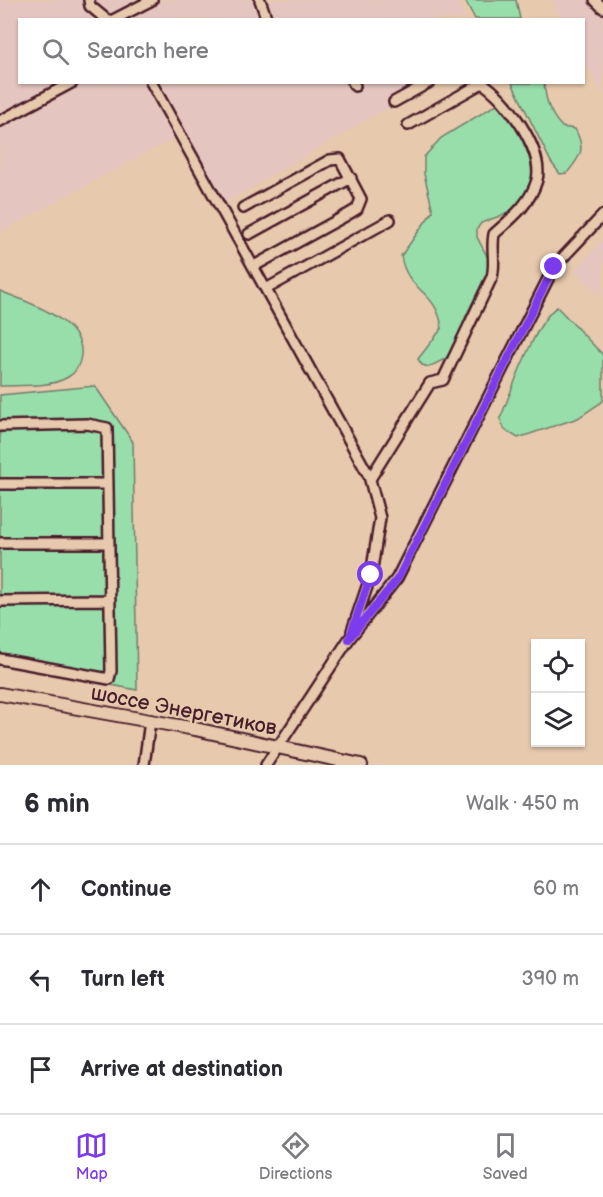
<!DOCTYPE html>
<html lang="en">
<head>
<meta charset="utf-8">
<style>
	body { margin:0; font-family:"Balsamiq Sans",sans-serif; background:#f7f7f7; color:#2b2b33 }
	.controls { position:absolute; right:18px; bottom:18px; display:grid; overflow:hidden; border-radius:0px; box-shadow:0 2px 4px #0004 }
	.controls button { width:54px; height:54px; display:grid; place-items:center; padding:0; border:0; border-bottom:2px solid #e1e1e2; background:#fff; color:#2b2b33; font:30px sans-serif }
	.stop { position:absolute; width:18px; height:18px; margin:-14px; border:4px solid #7c3aed; border-radius:50%; background:#fff }
	.stop.end { background:#7c3aed; border-color:#fff; box-shadow:0 2px 6px #0008 }
	.list { margin:0; padding:0; list-style:none }
	h2 { display:flex; justify-content:space-between; align-items:center; height:78px; margin:0; padding:0 24px; font-size:26px }
	h2 small { font-size:20px; font-weight:400; color:#7c7c81 }
	.list li { display:grid; grid-template-columns:39px 1fr auto; gap:18px; align-items:center; box-sizing:border-box; height:90px; padding:0 24px; border-top:2px solid #e1e1e2 }
	.list b { display:block; font-size:22px; white-space:nowrap }
	.list em { font-size:20px; font-style:normal; color:#7c7c81 }
	.icon { flex:none; width:33px; height:33px; fill:none; stroke:currentColor; stroke-width:2; stroke-linecap:round; stroke-linejoin:round }
	.map { position:relative; flex:none; width:603px; height:765px; overflow:hidden }
	.search { position:absolute; background:#fff; box-shadow:0 2px 4px #0004; left:18px; right:18px; top:18px; height:66px; display:flex; align-items:center; gap:15px; box-sizing:border-box; padding:0 21px; border-radius:0px; color:#7c7c81; font-size:22px }
	.sheet { height:348px; background:#fff }
	nav { display:flex; justify-content:space-around; align-items:center; box-sizing:border-box; height:84px; border-top:2px solid #e1e1e2; background:#fff; font-size:16px; color:#7c7c81 }
	nav a { display:grid; justify-items:center; gap:3px }
	nav .on { color:#7c3aed }
	.map>svg:first-child { display:block }
	.built { fill:#e5c5bf }
	.green { fill:#98deab; stroke:#717e6b; stroke-width:1.5 }
	.lines { fill:none; stroke-linecap:round; stroke-linejoin:round }
	.minor-casing { stroke:#4a1f2b; stroke-width:14 }
	.major-casing { stroke:#4a1f2b; stroke-width:16 }
	.minor { stroke:#e7c9ad; stroke-width:9 }
	.major { stroke:#e7c9ad; stroke-width:12 }
	.route { stroke:#7c3aed; stroke-width:8 }
	.labels { text-anchor:middle; stroke-width:4.5; stroke-linejoin:round; paint-order:stroke }
	.street-label { font-size:21px; fill:#4a1f2b; stroke:#e7c9ad }
</style>
</head>
<body>
<div class="map">
<svg width="603" height="765" viewBox="0 0 603 765">
	<rect width="100%" height="100%" fill="#e7c9ad"/>
	<filter id="ink" filterUnits="userSpaceOnUse"><feTurbulence type="fractalNoise" baseFrequency=".0167" numOctaves="2"/><feDisplacementMap in="SourceGraphic" scale="12" xChannelSelector="R" yChannelSelector="G"/><feConvolveMatrix kernelMatrix="1 2 1 2 8 2 1 2 1" color-interpolation-filters="sRGB"/></filter>
	<g filter="url(#ink)">
		<!-- built -->
		<path class="built" d="M 0,0 L 456,0 L 466,19 L 20,20 L 20,82 L 430,83 L 215,209 L 176,137 L 0,232 Z
			M 552,0 L 603,0 L 603,95 L 584,61 L 584,20 L 562,19 Z
			M 603,239 L 603,297 L 574,271 Z"/>
		<!-- green -->
		<path class="green" d="M 465,0 L 516,0 L 520,19 L 475,19 Z
			M 512,83 L 544,83 C 546,101 549,113 562,127 L 575,129 C 586,149 581,156 567,173 L 560,174 L 551,162 Z
			M 497,104 L 518,131 L 532,158 L 533,188 L 513,211 L 481,223 L 477,229 L 477,237 L 491,264 L 465,318 L 460,341 L 445,359 L 429,367 L 422,365 L 418,359 L 442,328 C 436,288 407,293 401,256 L 433,211 L 424,174 L 424,157 L 441,138 Z
			M 0,291 C 25,301 85,320 81,355 C 80,364 77,372 68,377 C 50,388 20,385 0,386 Z
			M 557,307 L 603,355 L 603,401 L 578,418 L 518,438 L 505,430 L 500,419 C 510,395 536,319 557,307 Z
			M 95,386 L 133,442 L 137,690 L 0,663 L 0,395 Z"/>
		<g class="lines">
			<!-- minor casing -->
			<g class="minor-casing">
				<path id="minor" d="M 89,0 L 90,6 L 107,20
					M 260,0 L 267,20
					M 595,0 L 603,8
					M 113,20 L 152,0
					M 151,82 L 369,476 L 380,518 L 371,575 L 352,631
					M 353,82 L 355,86
					M 394,102 L 430,82
					M 0,121 L 73,82
					M 243,208 L 330,160 L 340,159 L 361,199 L 357,209 L 347,215 L 254,266
					M 249,234 L 351,178
					M 266,289 L 390,220
					M 0,426 L 87,424 L 107,428 L 111,671 L 109,679 L 0,659
					M 370,479 L 430,383 L 443,380 L 492,277 C 496,262 491,249 494,234 C 512,218 530,204 537,180 C 544,150 506,97 482,83 L 408,125
					M 0,484 L 107,484
					M 0,543 L 109,543
					M 0,601 L 109,600
					M 144,765 L 150,721
					M 266,765 L 349,639 L 397,578 L 554,267 L 603,215"/>
			</g>
			<!-- major casing -->
			<g class="major-casing">
				<path id="major" d="M 0,694 L 195,729 L 361,765"/>
			</g>
			<!-- minor -->
			<use href="#minor" class="minor"/>
			<!-- major -->
			<use href="#major" class="major"/>
		</g>
	</g>
	<g class="lines" filter="url(#ink)">
		<!-- route -->
		<path class="route" d="M 371,575 L 349,639 L 398,578 L 554,267"/>
	</g>
	<g class="labels">
		<!-- street labels -->
		<g class="street-label">
			<text transform="translate(184 710) rotate(11)" y="7">шоссе Энергетиков</text>
		</g>
	</g>
</svg>
<div class="controls">
<button><svg class="icon" aria-label="locate" viewBox="0 0 24 24"><circle cx="12" cy="12" r="6"/><path d="M12 2v4M12 18v4M2 12h4M18 12h4"/></svg></button>
<button><svg class="icon" aria-label="layers" viewBox="0 0 24 24"><path d="M12 4l9 5-9 5-9-5zM3 14l9 5 9-5"/></svg></button>
</div>
<div class="stop" style="left:371px;top:575px"></div>
<div class="stop end" style="left:554px;top:267px"></div>
<div class="search"><svg class="icon" aria-label="search" viewBox="0 0 24 24"><circle cx="10" cy="10" r="6"/><path d="M15 15l6 6"/></svg>Search here</div>
</div>
<section class="sheet">
<h2>6 min<small>Walk · 450 m</small></h2>
<ul class="list">
<li><svg class="icon" aria-label="ahead" viewBox="0 0 24 24"><path d="M12 20V5M6 11l6-6 6 6"/></svg><div><b>Continue</b></div><em>60 m</em></li>
<li><svg class="icon" aria-label="left" viewBox="0 0 24 24"><path d="M17 20v-9H6M10 6l-5 5 5 5"/></svg><div><b>Turn left</b></div><em>390 m</em></li>
<li><svg class="icon" aria-label="arrive" viewBox="0 0 24 24"><path d="M6 21V4h12l-3 4 3 4H6"/></svg><div><b>Arrive at destination</b></div></li>
</ul>
</section>
<nav>
<a class="on"><svg class="icon" aria-label="map" viewBox="0 0 24 24"><path d="M3 6l6-2 6 2 6-2v14l-6 2-6-2-6 2zM9 4v14M15 6v14"/></svg>Map</a>
<a><svg class="icon" aria-label="directions" viewBox="0 0 24 24"><path d="M12 3l9 9-9 9-9-9zM9 14v-3h6M13 9l2 2-2 2"/></svg>Directions</a>
<a><svg class="icon" aria-label="saved" viewBox="0 0 24 24"><path d="M7 4h10v16l-5-4-5 4z"/></svg>Saved</a>
</nav>
</body>
</html>
